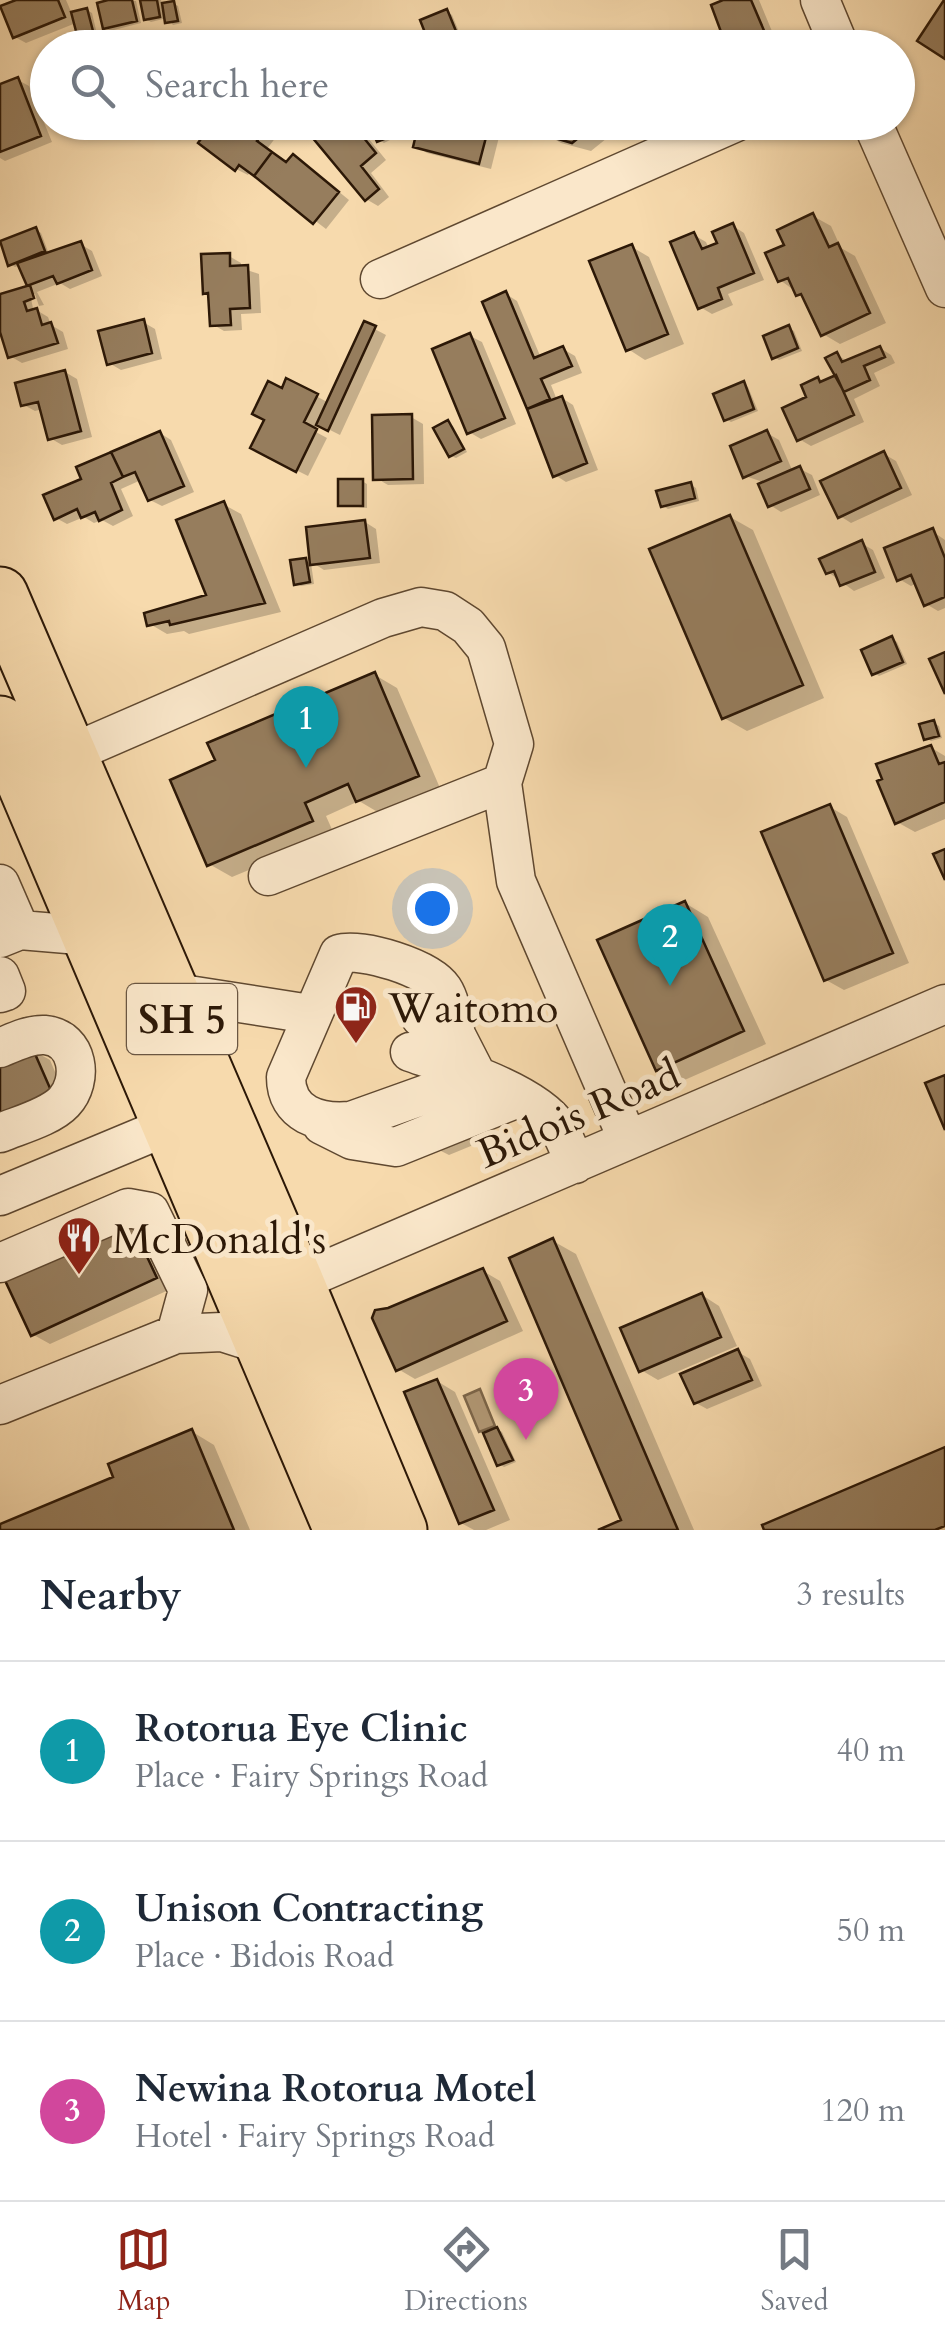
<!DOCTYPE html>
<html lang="en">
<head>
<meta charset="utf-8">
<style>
	body { margin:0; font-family:Cardo,serif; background:#f6f6f7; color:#1f2937 }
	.you { position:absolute; left:432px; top:908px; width:35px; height:35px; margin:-25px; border:8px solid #fff; border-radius:50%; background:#1a73e8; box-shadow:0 0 0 15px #1a73e833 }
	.badge { display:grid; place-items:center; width:65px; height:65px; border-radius:50%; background:#8f2418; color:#fff; font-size:32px; font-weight:700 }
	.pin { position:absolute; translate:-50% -82px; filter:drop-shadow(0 2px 5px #0008) }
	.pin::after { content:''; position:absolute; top:52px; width:35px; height:30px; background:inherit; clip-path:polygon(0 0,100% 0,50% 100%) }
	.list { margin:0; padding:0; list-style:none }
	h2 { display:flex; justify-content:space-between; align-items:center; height:130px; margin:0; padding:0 40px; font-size:42px }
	h2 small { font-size:32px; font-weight:400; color:#747a83 }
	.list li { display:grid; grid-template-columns:65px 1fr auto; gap:30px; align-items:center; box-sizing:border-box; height:180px; padding:0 40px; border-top:2px solid #e0e1e3 }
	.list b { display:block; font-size:38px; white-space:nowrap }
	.list p { margin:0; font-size:32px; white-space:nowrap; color:#747a83 }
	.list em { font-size:32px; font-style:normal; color:#747a83 }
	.icon { flex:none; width:55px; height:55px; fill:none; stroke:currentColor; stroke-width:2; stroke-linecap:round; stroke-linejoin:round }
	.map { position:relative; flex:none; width:945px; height:1530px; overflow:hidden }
	.search { position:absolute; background:#fff; box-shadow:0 2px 8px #0004; left:30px; right:30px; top:30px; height:110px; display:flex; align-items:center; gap:25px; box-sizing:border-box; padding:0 35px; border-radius:55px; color:#747a83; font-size:38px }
	.sheet { height:670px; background:#fff }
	nav { display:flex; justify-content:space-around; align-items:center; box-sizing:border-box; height:140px; border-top:2px solid #e0e1e3; background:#fff; font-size:28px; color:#747a83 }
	nav a { display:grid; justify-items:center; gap:5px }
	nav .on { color:#8f2418 }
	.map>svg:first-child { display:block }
	.water { fill:#b29875; stroke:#7c6549; stroke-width:2.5 }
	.shadow { fill:#0003 }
	.building { fill:#967d5d; stroke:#2c1807; stroke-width:2.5 }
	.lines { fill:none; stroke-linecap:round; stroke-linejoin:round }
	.minor-casing { stroke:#5f4830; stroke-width:41 }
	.highway-casing { stroke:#2c1807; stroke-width:59 }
	.minor { stroke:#fae7ca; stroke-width:38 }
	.highway { stroke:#f7daad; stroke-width:55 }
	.labels { text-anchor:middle; stroke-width:10; stroke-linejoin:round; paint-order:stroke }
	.shield { fill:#fae7ca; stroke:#6a5642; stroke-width:2.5 }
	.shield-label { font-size:40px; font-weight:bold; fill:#2c1807 }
	.poi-label { font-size:42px; fill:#2c1807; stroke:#fae7ca; text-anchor:start }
	.street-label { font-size:42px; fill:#2c1807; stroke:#fae7ca }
</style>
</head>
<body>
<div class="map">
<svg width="945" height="1530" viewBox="0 0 945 1530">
	<rect width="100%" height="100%" fill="#f7daad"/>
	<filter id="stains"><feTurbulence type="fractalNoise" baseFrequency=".002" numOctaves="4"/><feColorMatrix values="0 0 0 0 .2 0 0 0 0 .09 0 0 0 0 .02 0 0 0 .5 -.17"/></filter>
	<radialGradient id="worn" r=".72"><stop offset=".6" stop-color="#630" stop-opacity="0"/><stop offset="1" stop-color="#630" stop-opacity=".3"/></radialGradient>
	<!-- water -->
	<path class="water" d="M 480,1389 L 495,1426 L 479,1432 L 464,1396 Z"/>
	<!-- shadow -->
	<path class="shadow" d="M 22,0 L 66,0 L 72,14 L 87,10 L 92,13 L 97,34 L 85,37 L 79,34 L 76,23 L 26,43 L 15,37 Z
		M 120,0 L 136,1 L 141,23 L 110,31 L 105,28 Z
		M 142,0 L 161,0 L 162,5 L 173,3 L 178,6 L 182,23 L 173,25 L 167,18 L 151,22 L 146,19 Z
		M 730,0 L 759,0 L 779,48 L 730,48 Z
		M 447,12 L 452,15 L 462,39 L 436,48 L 433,46 Z
		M 18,80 L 29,86 L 52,142 L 5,161 L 0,158 L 0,87 Z
		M 257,122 L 276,137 L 267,149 L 287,164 L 293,157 L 305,164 L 349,200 L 326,229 L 250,171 L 248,175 L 236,169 Z
		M 309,122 L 355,122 L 386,160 L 371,173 L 389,197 L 378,206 L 366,199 Z
		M 373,122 L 384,122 L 392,139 L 384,143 L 379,140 Z
		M 422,122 L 502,125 L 491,169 L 427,153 L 416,146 Z
		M 549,122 L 627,122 L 591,151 L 561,143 L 544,133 Z
		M 813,216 L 831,226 L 841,248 L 855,256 L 886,323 L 840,344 L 823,334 L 806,299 L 780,280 L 787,246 Z
		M 733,226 L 744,233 L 764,280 L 728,294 L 733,305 L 712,314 L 700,307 L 694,235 L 706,242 L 709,249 L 720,244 Z
		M 36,230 L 41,233 L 49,254 L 80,244 L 92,251 L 102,276 L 70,289 L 60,283 L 37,292 L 44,305 L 39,306 L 35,294 L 30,294 L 33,308 L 48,317 L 51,325 L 63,332 L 68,349 L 22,363 L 10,356 L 0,324 L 0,297 L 32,287 L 20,265 L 15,267 L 10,264 Z
		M 632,247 L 649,257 L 684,344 L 645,360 L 628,349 Z
		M 229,256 L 241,263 L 241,268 L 259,274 L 261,313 L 241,314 L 242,330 L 224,331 L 212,324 L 211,296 L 205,292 Z
		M 506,294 L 517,301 L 541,358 L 563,349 L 575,356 L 582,373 L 551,385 L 557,400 L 562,398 L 573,405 L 598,470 L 566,482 L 555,475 L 485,303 Z
		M 143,322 L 155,329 L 162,359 L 121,370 L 109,363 Z
		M 365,324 L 386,335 L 340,435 L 318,424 L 314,431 L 327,438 L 308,476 L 264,454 L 288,381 L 329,403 Z
		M 789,328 L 794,331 L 802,351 L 779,360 L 774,357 Z
		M 470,336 L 482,342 L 516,424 L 481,439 L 469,432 Z
		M 880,348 L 891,355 L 895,363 L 874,373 L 880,386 L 854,399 L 864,422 L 811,446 L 799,439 L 817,380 L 823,383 L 836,377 L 837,355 L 849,362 Z
		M 65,372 L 77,379 L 92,437 L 62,445 L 50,438 L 43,409 L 35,411 L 24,405 Z
		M 743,384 L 748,387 L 758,411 L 731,422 L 726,419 Z
		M 411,417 L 423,424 L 424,484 L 388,485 L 376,478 Z
		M 448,423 L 453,426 L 467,452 L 456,458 L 451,456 Z
		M 160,433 L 171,440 L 194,492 L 162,506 L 150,500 L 141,480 L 121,489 L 133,516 L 113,526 L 102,520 L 94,523 L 84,517 L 67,524 L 56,518 L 84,480 Z
		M 767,433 L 779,440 L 793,472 L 800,469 L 812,475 L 820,495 L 781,512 L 770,505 L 760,481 L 745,476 Z
		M 884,454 L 896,461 L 912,495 L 851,523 L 840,516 Z
		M 362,481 L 367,484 L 367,508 L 340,505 Z
		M 691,485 L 696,488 L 699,501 L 668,509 L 663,506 Z
		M 223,504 L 241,514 L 281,612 L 189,634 L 184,631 L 167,634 L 150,624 L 210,597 Z
		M 730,517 L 753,530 L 824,698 L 747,731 L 724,718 Z
		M 365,522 L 376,529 L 380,563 L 324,570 L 313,563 Z
		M 932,531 L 945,540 L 945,608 L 938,611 L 926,604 L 917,583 L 911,586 L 899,579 Z
		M 861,543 L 873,550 L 885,578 L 854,591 L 828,572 Z
		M 305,560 L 311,563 L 314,584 L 301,586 L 296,583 Z
		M 892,639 L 897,642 L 907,664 L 879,676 L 874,673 Z
		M 375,675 L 397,688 L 440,788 L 381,814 L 359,801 L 326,816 L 334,834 L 232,877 L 209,864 L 218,762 Z
		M 934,723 L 939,726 L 942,738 L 931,741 L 926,738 Z
		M 930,747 L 945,756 L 945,819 L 915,832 L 897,822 Z
		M 830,807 L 847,817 L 909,963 L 844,990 L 826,980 Z
		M 685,903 L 708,917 L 766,1044 L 680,1082 L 658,1069 Z
		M 32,1050 L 50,1060 L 69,1105 L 0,1134 Z
		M 479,1115 L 488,1139 L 449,1155 L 437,1149 Z
		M 128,1219 L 146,1229 L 173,1288 L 50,1344 L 32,1334 Z
		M 553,1241 L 576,1254 L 694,1530 L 605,1530 L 625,1522 Z
		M 483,1271 L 500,1281 L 523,1331 L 415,1379 L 398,1369 L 389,1310 Z
		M 702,1295 L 719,1306 L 737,1346 L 658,1380 L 641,1370 Z
		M 738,1352 L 750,1359 L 762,1386 L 707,1409 L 696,1403 Z
		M 437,1381 L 455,1392 L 510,1520 L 486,1530 L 474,1530 L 461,1523 Z
		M 497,1429 L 502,1432 L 516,1462 L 504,1467 L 499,1464 Z
		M 191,1431 L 214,1445 L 250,1530 L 0,1530 L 0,1527 L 117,1479 Z"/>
	<!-- building -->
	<path class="building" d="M 16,0 L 58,0 L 65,17 L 13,38 L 0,6 Z
		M 108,0 L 132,0 L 137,21 L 103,29 L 97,3 Z
		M 140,0 L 157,0 L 160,17 L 144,20 Z
		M 723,0 L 751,0 L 771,47 L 727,48 L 711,5 Z
		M 944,0 L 945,0 L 945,59 L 917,41 Z
		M 174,1 L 178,21 L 165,23 L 162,3 Z
		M 87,8 L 93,31 L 77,35 L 71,12 Z
		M 447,9 L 458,36 L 431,48 L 420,20 Z
		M 18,77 L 41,136 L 0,152 L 0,84 Z
		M 213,122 L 258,122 L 266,128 L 257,141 L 272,152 L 254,176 L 239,165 L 235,171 L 198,143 Z
		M 305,122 L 351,122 L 376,153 L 361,166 L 379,189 L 365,201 L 302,125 Z
		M 368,122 L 382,122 L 389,137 L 377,142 Z
		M 419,122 L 490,122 L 479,164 L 413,147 Z
		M 546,122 L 598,122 L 572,143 L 541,134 Z
		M 272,152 L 286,162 L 293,154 L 339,192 L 313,224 L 254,176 Z
		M 813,213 L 829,247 L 838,243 L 870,313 L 821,336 L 801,294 L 796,296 L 788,278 L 778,282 L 765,253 L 784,245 L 777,230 Z
		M 733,223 L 754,273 L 718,288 L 722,299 L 698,309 L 670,242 L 694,232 L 702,249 L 717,243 L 712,232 Z
		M 36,227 L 45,251 L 8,266 L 0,241 Z
		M 81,241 L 92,270 L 57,284 L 53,276 L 27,286 L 17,263 Z
		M 632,244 L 668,334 L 626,351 L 589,261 Z
		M 230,253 L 230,266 L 248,265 L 250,308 L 230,309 L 231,325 L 210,326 L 208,293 L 203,294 L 201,254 Z
		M 30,285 L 34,298 L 24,302 L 27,311 L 37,308 L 42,325 L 51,322 L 58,343 L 8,358 L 0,332 L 0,294 Z
		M 506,291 L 534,358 L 563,346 L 572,366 L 541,379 L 550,399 L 527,409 L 482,302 Z
		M 144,319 L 152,353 L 107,365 L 98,331 Z
		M 364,321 L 376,326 L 328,431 L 316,425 Z
		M 789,325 L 798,348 L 772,359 L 763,336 Z
		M 470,333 L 505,418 L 467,434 L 432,349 Z
		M 880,346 L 885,357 L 864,366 L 870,380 L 844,392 L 825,358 L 837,352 L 842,362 Z
		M 65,370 L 81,431 L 48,440 L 38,402 L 21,406 L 15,383 Z
		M 836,375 L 854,415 L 797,441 L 782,408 L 806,397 L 801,385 L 818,377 L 820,382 Z
		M 286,378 L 318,394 L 304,422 L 317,429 L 296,472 L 250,448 L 264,420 L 252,414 L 268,381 L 282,388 Z
		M 744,381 L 754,409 L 724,421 L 713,394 Z
		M 562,396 L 587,463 L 553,477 L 527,409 Z
		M 412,414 L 413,479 L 373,480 L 372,415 Z
		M 448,420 L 464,449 L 449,457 L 433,428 Z
		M 767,430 L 781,461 L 743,478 L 730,446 Z
		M 160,431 L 184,486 L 148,501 L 135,472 L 123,477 L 111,452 Z
		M 884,451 L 901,488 L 838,518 L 820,481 Z
		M 111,452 L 123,477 L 111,483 L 122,510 L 99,521 L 95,512 L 81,518 L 77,509 L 54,520 L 43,495 L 81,479 L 76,467 Z
		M 800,466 L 810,489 L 768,507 L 758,484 Z
		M 338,479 L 363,479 L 363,506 L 338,506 Z
		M 691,482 L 695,498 L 661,507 L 656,491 Z
		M 224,501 L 265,603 L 170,625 L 169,621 L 147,626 L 144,613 L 206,595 L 176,520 Z
		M 730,515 L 803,685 L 722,719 L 649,549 Z
		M 365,520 L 370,558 L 310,565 L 306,527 Z
		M 933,528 L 945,558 L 945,597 L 924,606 L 911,575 L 897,581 L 884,548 Z
		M 862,540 L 875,572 L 840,586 L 834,571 L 826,574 L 819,559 Z
		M 306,558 L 310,582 L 294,585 L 290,560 Z
		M 892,636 L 903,662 L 872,675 L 861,650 Z
		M 945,652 L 945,694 L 929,659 Z
		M 375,672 L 419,776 L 356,802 L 348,784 L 305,803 L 313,821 L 207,866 L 170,780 L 215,760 L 207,743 Z
		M 934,720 L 939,736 L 924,740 L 919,724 Z
		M 931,745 L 939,764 L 945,762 L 945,802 L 895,824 L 877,781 L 882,779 L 876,764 Z
		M 830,804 L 893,953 L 824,981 L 761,832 Z
		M 945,849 L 945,880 L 933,854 Z
		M 685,901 L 744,1031 L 656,1071 L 597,940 Z
		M 32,1047 L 53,1095 L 0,1117 L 0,1060 Z
		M 945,1075 L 945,1130 L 925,1083 Z
		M 128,1216 L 157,1278 L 31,1336 L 2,1274 Z
		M 553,1238 L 678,1530 L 598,1530 L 621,1520 L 509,1258 Z
		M 483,1268 L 507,1321 L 396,1371 L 372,1318 L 375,1310 L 388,1308 Z
		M 702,1293 L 721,1337 L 639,1372 L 620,1328 Z
		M 738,1349 L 752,1380 L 694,1404 L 680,1374 Z
		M 437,1379 L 494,1510 L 459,1524 L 404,1392 Z
		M 497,1427 L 513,1460 L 497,1466 L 483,1433 Z
		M 192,1429 L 234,1530 L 0,1530 L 0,1524 L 113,1477 L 108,1464 Z
		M 945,1447 L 945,1526 L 935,1530 L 764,1530 L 762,1525 Z"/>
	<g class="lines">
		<!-- minor casing -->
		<g class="minor-casing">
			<path id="minor" d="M 820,0 L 840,48
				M 872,122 L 945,288
				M 380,279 L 736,122
				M 70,754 L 383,618 L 421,607 L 445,611 L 468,626 L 486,648 L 514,744 L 502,783 L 268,876
				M 502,783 L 516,881 L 628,1140
				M 0,884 L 20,930
				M 0,938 L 20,930 L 91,936
				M 0,976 L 6,991 L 0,993
				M 169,992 L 310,1014
				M 421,1018 L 456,1035 L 477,1076 L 351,1121 C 320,1124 286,1115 286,1077 L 339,954 C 361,947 429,968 443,989 C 451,1001 453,1021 456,1035
				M 0,1048 C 14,1042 30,1034 45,1035 C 79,1038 84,1081 64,1102 C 50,1117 19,1125 0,1133
				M 410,1052 C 450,1066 535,1092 558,1127 C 565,1138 570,1152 575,1164
				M 322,1125 L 352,1140 L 396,1147 L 518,1098
				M 0,1196 L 192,1116
				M 0,1263 L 128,1208 L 150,1212 L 188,1290 L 176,1334
				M 277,1291 L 945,1004
				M 0,1405 L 176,1334 L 222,1332 L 266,1346"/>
		</g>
		<!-- highway casing -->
		<g class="highway-casing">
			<path id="highway" d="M 0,595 L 296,1283 L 399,1530
				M 0,724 L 342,1530"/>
		</g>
		<!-- minor -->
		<use href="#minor" class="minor"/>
		<!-- highway -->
		<use href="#highway" class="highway"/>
	</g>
	<!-- icons -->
	<defs>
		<g id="fuel-pin" transform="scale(2.25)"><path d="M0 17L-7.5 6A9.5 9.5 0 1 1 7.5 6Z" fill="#8f2418" stroke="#fae7ca"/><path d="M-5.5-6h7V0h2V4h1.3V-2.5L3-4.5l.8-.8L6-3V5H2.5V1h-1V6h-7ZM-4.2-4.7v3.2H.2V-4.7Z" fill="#fff"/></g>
		<g id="restaurant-pin" transform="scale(2.25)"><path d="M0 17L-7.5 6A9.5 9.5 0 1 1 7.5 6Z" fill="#8f2418" stroke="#fae7ca"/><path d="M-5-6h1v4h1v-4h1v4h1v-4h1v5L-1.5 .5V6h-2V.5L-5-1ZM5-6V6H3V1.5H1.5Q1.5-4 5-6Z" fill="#fff"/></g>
	</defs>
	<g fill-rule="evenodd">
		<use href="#fuel-pin" x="356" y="1007"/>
		<use href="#restaurant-pin" x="79" y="1238"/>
	</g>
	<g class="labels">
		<!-- shield labels -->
		<rect class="shield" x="127" y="984" width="110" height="70" rx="8"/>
		<g class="shield-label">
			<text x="182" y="1033">SH 5</text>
		</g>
		<!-- poi labels -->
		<g class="poi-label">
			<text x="388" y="1022">Waitomo</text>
			<text x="112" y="1253">McDonald's</text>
		</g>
		<!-- street labels -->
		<g class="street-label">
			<text transform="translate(578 1113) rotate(-23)" y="15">Bidois Road</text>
		</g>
	</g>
	<rect width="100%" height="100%" filter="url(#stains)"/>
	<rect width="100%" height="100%" fill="url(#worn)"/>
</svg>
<div class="you"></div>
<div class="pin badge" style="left:306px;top:768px;background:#0f9aa8">1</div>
<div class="pin badge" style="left:670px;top:986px;background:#0f9aa8">2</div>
<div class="pin badge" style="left:526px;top:1440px;background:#d1479c">3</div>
<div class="search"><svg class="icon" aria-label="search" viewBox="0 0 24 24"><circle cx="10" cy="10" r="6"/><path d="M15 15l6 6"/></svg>Search here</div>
</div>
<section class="sheet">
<h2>Nearby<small>3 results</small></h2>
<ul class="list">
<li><span class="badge" style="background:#0f9aa8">1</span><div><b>Rotorua Eye Clinic</b><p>Place · Fairy Springs Road</p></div><em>40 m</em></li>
<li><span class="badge" style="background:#0f9aa8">2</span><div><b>Unison Contracting</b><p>Place · Bidois Road</p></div><em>50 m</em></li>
<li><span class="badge" style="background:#d1479c">3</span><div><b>Newina Rotorua Motel</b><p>Hotel · Fairy Springs Road</p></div><em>120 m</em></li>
</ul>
</section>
<nav>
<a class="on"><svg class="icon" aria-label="map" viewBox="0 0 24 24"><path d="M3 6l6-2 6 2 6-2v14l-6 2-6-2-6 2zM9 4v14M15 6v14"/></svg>Map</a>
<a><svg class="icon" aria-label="directions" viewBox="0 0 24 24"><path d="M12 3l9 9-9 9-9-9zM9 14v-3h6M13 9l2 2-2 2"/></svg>Directions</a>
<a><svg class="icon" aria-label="saved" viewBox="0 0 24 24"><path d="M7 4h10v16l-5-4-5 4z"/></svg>Saved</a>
</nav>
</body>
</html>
